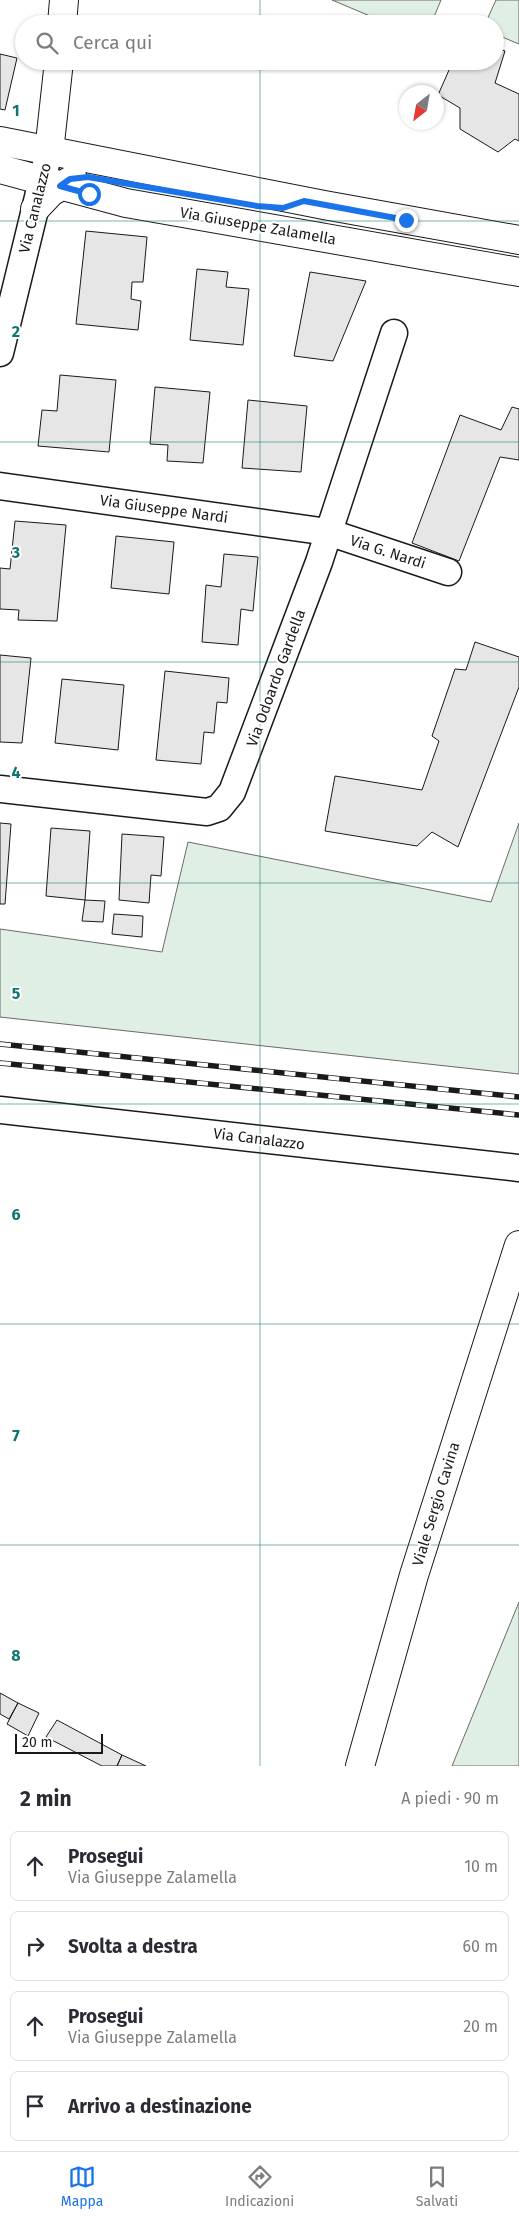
<!DOCTYPE html>
<html lang="it">
<head>
<meta charset="utf-8">
<style>
	body { margin:0; font-family:"Fira Sans",sans-serif; background:#f2f2f3; color:#2b2b33 }
	.compass { position:absolute; left:399px; top:85px; width:45px; height:45px; border-radius:50%; background:#fff; box-shadow:0 1px 4px #0004; rotate:211deg }
	.scale { position:absolute; left:15px; bottom:12px; width:88px; box-sizing:border-box; padding-left:5px; border:2px solid #1a1a1a; border-top:0; font-size:14px; line-height:18px; white-space:nowrap; color:#1a1a1a; -webkit-text-stroke:4px #fff; paint-order:stroke }
	.stop { position:absolute; width:15px; height:15px; margin:-11px; border:4px solid #1a73e8; border-radius:50%; background:#fff }
	.stop.end { background:#1a73e8; border-color:#fff; box-shadow:0 1px 5px #0008 }
	.list { margin:0; padding:0; list-style:none }
	h2 { display:flex; justify-content:space-between; align-items:center; height:65px; margin:0; padding:0 20px; font-size:21px }
	h2 small { font-size:16px; font-weight:400; color:#7c7c81 }
	.list li { display:grid; grid-template-columns:32px 1fr auto; gap:15px; align-items:center; box-sizing:border-box; height:70px; margin:0 10px 10px; padding:0 10px; border:1px solid #e1e1e2; border-radius:8px }
	.list b { display:block; font-size:19px; white-space:nowrap }
	.list p { margin:0; font-size:16px; white-space:nowrap; color:#7c7c81 }
	.list em { font-size:16px; font-style:normal; color:#7c7c81 }
	.icon { flex:none; width:28px; height:28px; fill:none; stroke:currentColor; stroke-width:2; stroke-linecap:round; stroke-linejoin:round }
	.map { position:relative; flex:none; width:519px; height:1766px; overflow:hidden }
	.search { position:absolute; background:#fff; box-shadow:0 1px 4px #0004; left:15px; right:15px; top:15px; height:55px; display:flex; align-items:center; gap:12px; box-sizing:border-box; padding:0 18px; border-radius:28px; color:#7c7c81; font-size:19px }
	.sheet { height:385px; background:#fff }
	nav { display:flex; justify-content:space-around; align-items:center; box-sizing:border-box; height:70px; border-top:1px solid #e1e1e2; background:#fff; font-size:14px; color:#7c7c81 }
	nav a { display:grid; justify-items:center; gap:2px }
	nav .on { color:#1a73e8 }
	.map>svg:first-child { display:block }
	.green { fill:#e0efe3; stroke:#6a6a6a }
	.building { fill:#e6e6e6; stroke:#1a1a1a }
	.lines { fill:none; stroke-linecap:round; stroke-linejoin:round }
	.street-casing { stroke:#1a1a1a; stroke-width:29 }
	.secondary-casing { stroke:#1a1a1a; stroke-width:30 }
	.street { stroke:#fff; stroke-width:26 }
	.secondary { stroke:#fff; stroke-width:28 }
	.rail-casing { stroke:#1a1a1a; stroke-width:5.5 }
	.rail { stroke:#fff; stroke-width:4; stroke-dasharray:11; stroke-linecap:butt }
	.route { stroke:#1a73e8; stroke-width:6 }
	.grid { fill:none; stroke:#0f766e; stroke-width:1; stroke-opacity:0.55 }
	.labels { text-anchor:middle; stroke-width:4; stroke-linejoin:round; paint-order:stroke }
	.street-label { font-size:15px; fill:#1a1a1a; stroke:#fff }
	.grid-label { font-size:16px; text-anchor:middle; font-weight:bold; fill:#0f766e; stroke:#fff; stroke-width:4; stroke-linejoin:round; paint-order:stroke }
</style>
</head>
<body>
<div class="map">
<svg width="519" height="1766" viewBox="0 0 519 1766">
	<rect width="100%" height="100%" fill="#fff"/>
	<!-- green -->
	<path class="green" d="M 332,0 L 441,0 L 431,24 L 389,24 Z
		M 496,0 L 519,0 L 519,44 L 495,34 L 495,24 L 485,24 Z
		M 519,823 L 519,1074 L 0,1017 L 0,929 L 162,952 L 188,842 L 491,902 Z
		M 519,1602 L 519,1766 L 452,1766 Z"/>
	<!-- building -->
	<path class="building" d="M 495,47 L 505,51 L 495,83 L 519,94 L 519,141 L 515,139 L 498,152 L 460,129 L 460,108 L 438,95 L 453,61 L 495,61 Z
		M 0,54 L 17,58 L 5,110 L 0,109 Z
		M 86,231 L 147,237 L 143,282 L 132,282 L 131,299 L 141,301 L 138,330 L 76,324 Z
		M 197,269 L 228,272 L 226,287 L 249,289 L 243,345 L 190,340 Z
		M 310,272 L 366,281 L 333,361 L 294,356 Z
		M 60,375 L 116,380 L 109,452 L 38,446 L 42,410 L 57,411 Z
		M 155,387 L 210,392 L 203,463 L 167,461 L 168,445 L 150,444 Z
		M 248,400 L 307,406 L 301,472 L 242,468 Z
		M 512,407 L 519,409 L 519,460 L 500,457 L 459,561 L 412,543 L 460,415 L 501,430 Z
		M 15,521 L 66,525 L 57,621 L 18,620 L 19,610 L 0,609 L 0,568 L 10,569 Z
		M 116,536 L 174,542 L 169,594 L 111,588 Z
		M 224,554 L 258,557 L 253,611 L 241,609 L 238,645 L 202,642 L 206,585 L 221,587 Z
		M 475,642 L 519,657 L 519,687 L 458,847 L 432,832 L 417,846 L 325,831 L 335,776 L 422,790 L 439,741 L 432,736 L 455,669 L 466,670 Z
		M 0,655 L 31,658 L 22,743 L 0,742 Z
		M 165,671 L 229,678 L 227,703 L 217,702 L 214,733 L 204,732 L 201,764 L 156,760 Z
		M 62,679 L 124,685 L 118,750 L 55,743 Z
		M 0,823 L 11,824 L 5,904 L 0,904 Z
		M 51,828 L 90,831 L 85,900 L 46,896 Z
		M 122,834 L 164,837 L 161,876 L 151,875 L 149,903 L 119,900 Z
		M 85,900 L 105,901 L 103,922 L 82,921 Z
		M 114,914 L 143,916 L 142,937 L 112,934 Z
		M 0,1693 L 18,1703 L 9,1719 L 0,1714 Z
		M 18,1703 L 39,1713 L 28,1736 L 7,1724 Z
		M 57,1720 L 122,1755 L 117,1766 L 102,1766 L 46,1737 Z
		M 122,1755 L 146,1766 L 117,1766 Z"/>
	<g class="lines">
		<!-- street casing -->
		<g class="street-casing">
			<path id="street" d="M 0,353 L 49,152
				M 0,486 L 328,532 L 448,572
				M 0,789 L 207,812 L 219,808 L 232,792 L 319,562 L 394,333
				M 0,1110 L 519,1168"/>
		</g>
		<!-- secondary casing -->
		<g class="secondary-casing">
			<path id="secondary" d="M 62,24 L 64,0
				M 0,141 L 324,205 L 519,240
				M 49,152 L 59,61
				M 0,169 L 126,203 L 519,272
				M 35,209 L 51,192 L 73,179
				M 360,1766 L 414,1575 L 519,1245"/>
		</g>
		<!-- street -->
		<use href="#street" class="street"/>
		<!-- secondary -->
		<use href="#secondary" class="secondary"/>
		<!-- rail casing -->
		<g class="rail-casing">
			<path id="rail" d="M 0,1044 L 519,1097
				M 0,1063 L 519,1115"/>
		</g>
		<!-- rail -->
		<use href="#rail" class="rail"/>
	</g>
	<g class="lines">
		<!-- route -->
		<path class="route" d="M 89,194 L 60,186 L 70,179 L 88,177 L 257,206 L 283,208 L 304,201 L 406,220"/>
	</g>
	<!-- grid -->
	<path class="grid" d="M 260,0 L 260,24M 260,61 L 260,1766M 0,221 L 519,221M 0,442 L 519,442M 0,662 L 519,662M 0,883 L 519,883M 0,1104 L 519,1104M 0,1324 L 519,1324M 0,1545 L 519,1545"/>
	<g class="labels">
		<!-- street labels -->
		<g class="street-label">
			<text transform="translate(35 208) rotate(-76)" y="5">Via Canalazzo</text>
			<text transform="translate(258 226) rotate(10)" y="5">Via Giuseppe Zalamella</text>
			<text transform="translate(164 509) rotate(8)" y="5">Via Giuseppe Nardi</text>
			<text transform="translate(388 552) rotate(18)" y="5">Via G. Nardi</text>
			<text transform="translate(276 678) rotate(-70)" y="5">Via Odoardo Gardella</text>
			<text transform="translate(259 1139) rotate(7)" y="5">Via Canalazzo</text>
			<text transform="translate(436 1504) rotate(-73)" y="5">Viale Sergio Cavina</text>
		</g>
	</g>
	<g class="grid-label">
		<text x="16" y="116">1</text>
		<text x="16" y="337">2</text>
		<text x="16" y="558">3</text>
		<text x="16" y="778">4</text>
		<text x="16" y="999">5</text>
		<text x="16" y="1220">6</text>
		<text x="16" y="1441">7</text>
		<text x="16" y="1661">8</text>
	</g>
</svg>
<svg class="compass" viewBox="-18 -18 36 36"><path d="M0-13l5 13h-10z" fill="#e53935"/><path d="M0 13l5-13h-10z" fill="#7c7c81"/></svg>
<div class="scale">20 m</div>
<div class="stop" style="left:89px;top:194px"></div>
<div class="stop end" style="left:406px;top:220px"></div>
<div class="search"><svg class="icon" aria-label="search" viewBox="0 0 24 24"><circle cx="10" cy="10" r="6"/><path d="M15 15l6 6"/></svg>Cerca qui</div>
</div>
<section class="sheet">
<h2>2 min<small>A piedi · 90 m</small></h2>
<ul class="list">
<li><svg class="icon" aria-label="ahead" viewBox="0 0 24 24"><path d="M12 20V5M6 11l6-6 6 6"/></svg><div><b>Prosegui</b><p>Via Giuseppe Zalamella</p></div><em>10 m</em></li>
<li><svg class="icon" aria-label="right" viewBox="0 0 24 24"><path d="M7 20v-9h11M14 6l5 5-5 5"/></svg><div><b>Svolta a destra</b></div><em>60 m</em></li>
<li><svg class="icon" aria-label="ahead" viewBox="0 0 24 24"><path d="M12 20V5M6 11l6-6 6 6"/></svg><div><b>Prosegui</b><p>Via Giuseppe Zalamella</p></div><em>20 m</em></li>
<li><svg class="icon" aria-label="arrive" viewBox="0 0 24 24"><path d="M6 21V4h12l-3 4 3 4H6"/></svg><div><b>Arrivo a destinazione</b></div></li>
</ul>
</section>
<nav>
<a class="on"><svg class="icon" aria-label="map" viewBox="0 0 24 24"><path d="M3 6l6-2 6 2 6-2v14l-6 2-6-2-6 2zM9 4v14M15 6v14"/></svg>Mappa</a>
<a><svg class="icon" aria-label="directions" viewBox="0 0 24 24"><path d="M12 3l9 9-9 9-9-9zM9 14v-3h6M13 9l2 2-2 2"/></svg>Indicazioni</a>
<a><svg class="icon" aria-label="saved" viewBox="0 0 24 24"><path d="M7 4h10v16l-5-4-5 4z"/></svg>Salvati</a>
</nav>
</body>
</html>
